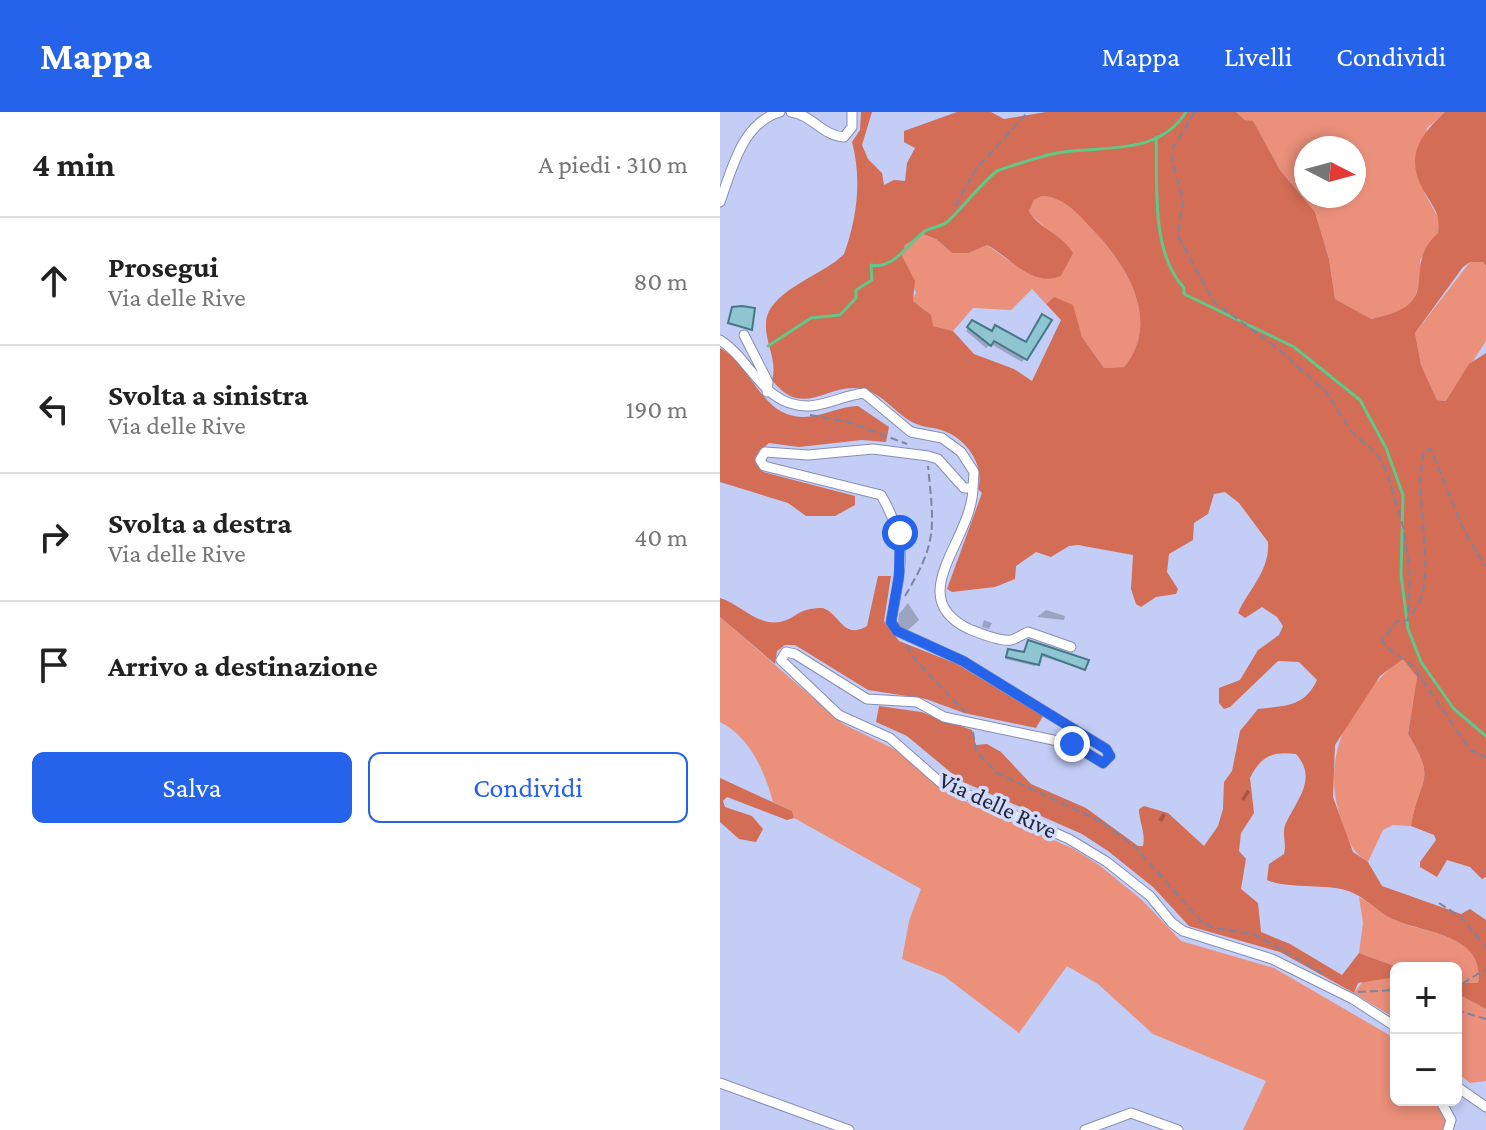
<!DOCTYPE html>
<html lang="it">
<head>
<meta charset="utf-8">
<style>
	body { margin:0; font-family:"Crimson Pro",serif; background:#f2f2f2; color:#222 }
	.controls { position:absolute; right:24px; bottom:24px; display:grid; overflow:hidden; border-radius:12px; box-shadow:0 4px 12px #0003 }
	.controls button { width:72px; height:72px; display:grid; place-items:center; padding:0; border:0; border-bottom:2px solid #e0e0e0; background:#fff; color:#222; font:40px sans-serif }
	.compass { position:absolute; left:574px; top:24px; width:72px; height:72px; border-radius:50%; background:#fff; box-shadow:0 4px 12px #0003; rotate:96deg }
	.stop { position:absolute; width:24px; height:24px; margin:-18px; border:6px solid #2563eb; border-radius:50%; background:#fff }
	.stop.end { background:#2563eb; border-color:#fff; box-shadow:0 2px 8px #0008 }
	.list { margin:0; padding:0; list-style:none }
	h2 { display:flex; justify-content:space-between; align-items:center; height:104px; margin:0; padding:0 32px; font-size:34px }
	h2 small { font-size:26px; font-weight:400; color:#767676 }
	.list li { display:grid; grid-template-columns:52px 1fr auto; gap:24px; align-items:center; box-sizing:border-box; height:128px; padding:0 32px; border-top:2px solid #e0e0e0 }
	.list b { display:block; font-size:30px; white-space:nowrap }
	.list p { margin:0; font-size:26px; white-space:nowrap; color:#767676 }
	.list em { font-size:26px; font-style:normal; color:#767676 }
	.actions { display:flex; gap:16px; padding:24px 32px }
	.actions a { flex:1; padding:18px 0; border:2px solid #2563eb; border-radius:12px; text-align:center; font-size:28px; color:#2563eb }
	.actions .main { background:#2563eb; color:#fff }
	.icon { flex:none; width:44px; height:44px; fill:none; stroke:currentColor; stroke-width:2; stroke-linecap:round; stroke-linejoin:round }
	.map { position:relative; flex:none; width:766px; height:1018px; overflow:hidden }
	header { display:flex; align-items:center; gap:48px; box-sizing:border-box; height:112px; padding:0 40px; background:#2563eb; color:#fff }
	header strong { font-size:38px }
	nav { display:flex; gap:44px; margin-inline-start:auto; font-size:28px }
	main { display:flex }
	aside { flex:1; background:#fff }
	.map>svg:first-child { display:block }
	.green { fill:#ea907b; fill-rule:evenodd }
	.forest { fill:#d36d55; fill-rule:evenodd }
	.shadow { fill:#0003 }
	.lines { fill:none; stroke-linecap:round; stroke-linejoin:round }
	.stream { stroke:#60c888; stroke-width:3 }
	.building { fill:#8fc4d1; stroke:#447884; stroke-width:2 }
	.minor-casing { stroke:#858eb4; stroke-width:11 }
	.path { stroke:#7d84a1; stroke-width:2; stroke-dasharray:8 4; stroke-linecap:butt }
	.minor { stroke:#fff; stroke-width:9 }
	.route { stroke:#2563eb; stroke-width:10 }
	.labels { text-anchor:middle; stroke-width:7; stroke-linejoin:round; paint-order:stroke }
	.street-label { font-size:24px; fill:#232635; stroke:#d3dbfc }
</style>
</head>
<body>
<header>
<strong>Mappa</strong>
<nav><a>Mappa</a><a>Livelli</a><a>Condividi</a></nav>
</header>
<main>
<aside>
<h2>4 min<small>A piedi · 310 m</small></h2>
<ul class="list">
<li><svg class="icon" aria-label="ahead" viewBox="0 0 24 24"><path d="M12 20V5M6 11l6-6 6 6"/></svg><div><b>Prosegui</b><p>Via delle Rive</p></div><em>80 m</em></li>
<li><svg class="icon" aria-label="left" viewBox="0 0 24 24"><path d="M17 20v-9H6M10 6l-5 5 5 5"/></svg><div><b>Svolta a sinistra</b><p>Via delle Rive</p></div><em>190 m</em></li>
<li><svg class="icon" aria-label="right" viewBox="0 0 24 24"><path d="M7 20v-9h11M14 6l5 5-5 5"/></svg><div><b>Svolta a destra</b><p>Via delle Rive</p></div><em>40 m</em></li>
<li><svg class="icon" aria-label="arrive" viewBox="0 0 24 24"><path d="M6 21V4h12l-3 4 3 4H6"/></svg><div><b>Arrivo a destinazione</b></div></li>
</ul>
<div class="actions"><a class="main">Salva</a><a>Condividi</a></div>
</aside>
<div class="map">
<svg width="766" height="1018" viewBox="0 0 766 1018">
	<rect width="100%" height="100%" fill="#c3cdf6"/>
	<!-- green -->
	<path class="green" d="M 516,0 L 725,0 L 707,16 L 704,80 L 720,109 L 718,121 L 700,148 L 702,164 L 694,187 L 689,196 L 677,202 L 650,207 L 615,187 L 609,147 L 595,100 L 560,58 L 533,10 L 525,8 ZM 586,36 L 634,36 L 634,84 L 586,84 Z
		M 322,84 C 344,85 358,102 372,117 C 406,152 442,210 404,255 L 384,256 L 362,225 L 357,210 L 334,185 L 326,192 L 312,177 L 291,198 L 253,196 L 233,219 L 213,214 L 206,199 L 192,188 L 196,181 L 182,144 L 185,133 L 203,122 L 216,127 L 232,141 L 249,141 L 267,133 L 289,149 L 341,164 L 352,140 C 342,129 314,108 309,99 L 314,88 Z
		M 750,150 L 763,150 L 766,154 L 766,229 L 731,283 L 726,289 L 717,288 L 701,253 L 695,221 Z
		M 0,505 L 123,612 L 178,639 L 234,684 L 354,737 L 379,753 L 422,788 L 461,829 L 554,856 L 671,924 L 676,928 L 676,988 L 720,988 L 727,997 L 727,1014 L 723,1018 L 523,1018 L 546,969 L 433,922 L 378,872 L 347,854 L 299,921 L 224,864 L 182,847 L 189,809 L 201,777 L 74,706 L 72,699 L 53,690 C 45,660 30,625 0,610 Z
		M 683,546 L 697,565 L 688,622 C 718,671 699,664 691,714 L 673,713 L 663,718 L 648,750 C 631,739 628,728 622,710 C 598,644 631,586 683,546 Z
		M 639,785 C 652,792 664,803 677,809 C 706,822 766,822 758,871 L 736,871 L 736,856 L 680,856 L 639,841 L 643,811 Z
		M 676,865 L 676,907 L 634,881 L 644,868 Z
		M 736,881 L 766,897 L 766,969 L 750,971 L 736,960 Z"/>
	<!-- forest -->
	<path class="forest" d="M 141,0 L 152,0 L 142,33 L 148,47 L 162,61 L 164,73 L 174,68 L 185,69 L 187,51 L 195,36 L 184,30 L 184,19 L 237,0 L 271,0 L 284,7 L 326,0 L 516,0 L 525,8 L 533,9 L 560,58 L 595,100 L 609,147 L 615,187 L 651,207 C 729,192 678,157 718,121 C 721,103 714,96 705,81 C 684,46 699,24 725,0 L 766,0 L 766,154 L 763,150 L 750,150 L 743,155 L 695,221 L 701,253 L 717,288 L 726,289 L 749,252 L 766,241 L 766,765 L 762,767 L 750,755 L 727,748 L 717,765 L 700,755 L 700,750 L 716,728 L 714,723 L 691,714 C 699,664 718,671 688,622 L 697,565 L 683,547 L 660,564 L 615,633 L 613,685 L 633,740 L 648,750 L 662,774 L 741,802 L 750,797 L 766,808 L 766,897 L 736,881 L 736,871 L 758,871 C 766,822 703,821 675,808 C 656,800 643,781 621,777 C 602,773 562,776 547,768 L 549,752 L 564,742 C 567,731 561,722 566,711 C 577,687 598,667 576,642 C 552,639 541,644 530,666 L 534,701 L 521,721 L 519,739 L 526,747 L 521,777 L 538,791 L 541,820 L 570,832 L 622,863 L 639,841 L 680,856 L 676,856 L 676,865 L 638,871 L 634,881 L 560,840 L 469,814 L 433,775 L 388,739 L 362,722 L 241,669 L 187,624 L 156,610 L 159,594 L 201,600 L 252,618 L 256,633 L 267,632 L 281,640 L 311,672 L 366,696 L 418,734 L 423,734 C 426,721 419,710 419,697 L 424,694 L 448,701 L 484,734 L 498,714 L 503,697 L 504,670 L 512,659 L 520,619 L 538,597 C 564,594 585,595 597,568 L 579,550 L 558,549 L 510,595 L 504,597 L 499,591 L 499,576 L 520,568 L 538,538 L 559,523 L 563,514 L 557,505 L 542,495 L 525,506 L 518,501 C 529,477 550,459 548,430 L 519,391 L 505,380 L 494,382 L 488,402 L 474,411 L 473,428 L 449,442 L 447,460 L 458,477 L 456,482 L 436,485 L 421,495 L 416,492 L 411,477 L 413,443 L 358,433 L 349,434 L 331,445 L 316,440 L 296,454 L 295,467 L 275,475 L 232,480 L 227,477 L 262,381 L 258,377 C 265,354 247,327 224,319 C 215,315 204,316 194,311 C 176,302 163,282 143,277 C 107,269 84,309 52,268 C 58,249 45,231 46,212 C 47,178 105,163 124,142 C 137,107 142,67 132,30 L 140,18 ZM 322,84 C 344,85 358,102 372,117 C 406,152 442,209 404,255 L 384,256 L 362,225 L 353,193 L 334,185 L 326,192 L 341,208 L 312,269 L 294,257 L 254,242 L 233,219 L 213,214 L 211,203 L 193,189 L 195,169 L 182,144 L 185,133 L 203,122 L 216,127 L 232,141 L 249,141 L 267,133 C 290,145 312,176 341,164 L 353,141 C 342,122 319,117 309,99 L 314,88 Z
		M 0,236 C 33,253 40,305 83,305 C 102,305 120,294 138,294 L 169,315 L 166,330 L 142,328 L 79,335 L 49,331 L 38,340 L 38,354 L 43,360 L 135,384 L 135,393 L 115,404 L 86,404 L 68,391 L 0,370 Z
		M 158,464 L 171,464 L 164,509 L 179,529 L 237,552 L 323,604 L 316,616 L 244,601 L 206,587 L 148,578 L 75,533 L 65,533 L 57,539 L 55,552 L 0,505 L 0,486 C 20,492 37,514 60,510 C 78,506 76,496 103,496 C 121,503 123,528 147,514 Z
		M 0,666 L 72,699 L 74,706 L 67,708 L 7,685 L 3,689 L 5,695 L 32,704 L 43,717 L 36,730 L 19,727 L 0,710 Z"/>
	<!-- shadow -->
	<path class="shadow" d="M 329,209 L 302,250 L 271,232 L 266,236 L 246,219 L 249,214 L 270,220 L 275,216 L 305,232 Z
		M 188,491 L 199,508 L 187,519 L 178,513 L 179,502 Z
		M 326,498 L 345,504 L 344,508 L 317,505 Z
		M 264,508 L 272,511 L 269,517 L 262,515 Z
		M 307,532 L 364,557 L 320,544 L 315,554 L 285,547 L 288,539 L 304,542 Z
		M 527,678 L 530,680 L 524,689 L 521,687 Z
		M 443,701 L 446,703 L 442,710 L 438,708 Z"/>
	<g class="lines">
		<!-- stream -->
		<path class="stream" d="M 436,25 C 438,73 430,139 464,176 L 464,182 L 574,235 L 640,288 L 666,336 L 683,383 L 681,463 L 688,517 L 701,550 L 734,597 L 766,624
			M 48,234 L 91,206 L 120,203 L 136,186 L 136,178 L 152,168 L 151,153 C 174,158 188,131 205,119 C 212,115 221,115 227,110 C 239,100 269,62 279,58 C 295,53 320,44 337,41 C 381,33 438,45 466,0"/>
	</g>
	<!-- building -->
	<path class="building" d="M 22,194 L 35,196 L 32,218 L 8,211 L 12,195 Z
		M 322,202 L 332,208 L 307,248 L 274,229 L 271,234 L 247,215 L 252,208 L 272,219 L 275,213 L 306,230 Z
		M 308,528 L 369,548 L 365,558 L 322,542 L 319,553 L 286,545 L 288,537 L 304,540 Z"/>
	<g class="lines">
		<!-- minor casing -->
		<g class="minor-casing">
			<path id="minor" d="M 71,0 C 92,3 103,24 124,25 L 132,15 L 132,0
				M 0,90 C 12,57 22,11 60,0
				M 24,223 L 48,270 L 47,280
				M 0,228 C 32,248 43,295 89,294 C 108,293 125,283 144,281 L 191,320 L 222,326 L 241,340 L 254,360 L 253,376 L 244,376 L 218,347 L 208,344 L 153,337 L 88,343 L 45,340 L 40,348 L 44,354 L 161,383 C 190,432 180,457 171,510 L 177,519 L 243,549 L 386,637 L 390,644 L 383,651 L 352,632 L 224,605 L 197,590 L 147,587 L 75,542 L 66,540 L 61,548 L 119,603 L 170,626 L 221,671 L 349,727 L 387,750 L 430,784 L 452,811 L 463,819 L 552,847 L 633,887 L 676,915
				M 253,376 C 252,429 182,485 249,517 C 259,521 280,530 291,528 C 296,527 303,522 308,520 L 351,535
				M 0,971 L 129,1018
				M 736,974 L 766,995
				M 720,988 L 731,1008 L 728,1018
				M 365,1018 L 411,1001 L 458,1018"/>
		</g>
		<!-- path -->
		<path class="path" d="M 475,0 L 453,36 L 452,48 L 463,88 L 458,124 L 494,190 L 557,236 L 607,281 L 631,319 L 657,342 L 667,360 L 684,418 L 690,462 L 688,508 L 676,510 L 662,528 C 669,541 685,545 695,557 L 750,638 L 766,645
			M 235,94 L 256,57 L 308,0
			M 90,303 L 129,310 L 187,332
			M 185,484 C 218,429 214,416 208,354
			M 692,501 C 716,481 700,399 700,371 C 700,360 703,349 704,339 L 711,337 C 728,377 740,420 766,454
			M 186,533 L 196,549 L 245,600
			M 253,620 L 256,639 L 277,661 L 380,709 L 414,734 L 480,808 L 491,815 L 536,823 L 604,862
			M 719,791 L 741,805 L 766,835
			M 638,880 L 676,878
			M 736,881 L 740,873 L 766,857
			M 736,898 L 766,907"/>
		<!-- minor -->
		<use href="#minor" class="minor"/>
	</g>
	<g class="lines">
		<!-- route -->
		<path class="route" d="M 180,421 L 179,464 L 171,510 L 177,519 L 243,549 L 386,637 L 390,644 L 383,651 L 352,632"/>
	</g>
	<g class="labels">
		<!-- street labels -->
		<g class="street-label">
			<text transform="translate(278 693) rotate(25)" y="8">Via delle Rive</text>
		</g>
	</g>
</svg>
<div class="controls">
<button>+</button>
<button>−</button>
</div>
<svg class="compass" viewBox="-18 -18 36 36"><path d="M0-13l5 13h-10z" fill="#e53935"/><path d="M0 13l5-13h-10z" fill="#767676"/></svg>
<div class="stop" style="left:180px;top:421px"></div>
<div class="stop end" style="left:352px;top:632px"></div>
</div>
</main>
</body>
</html>
